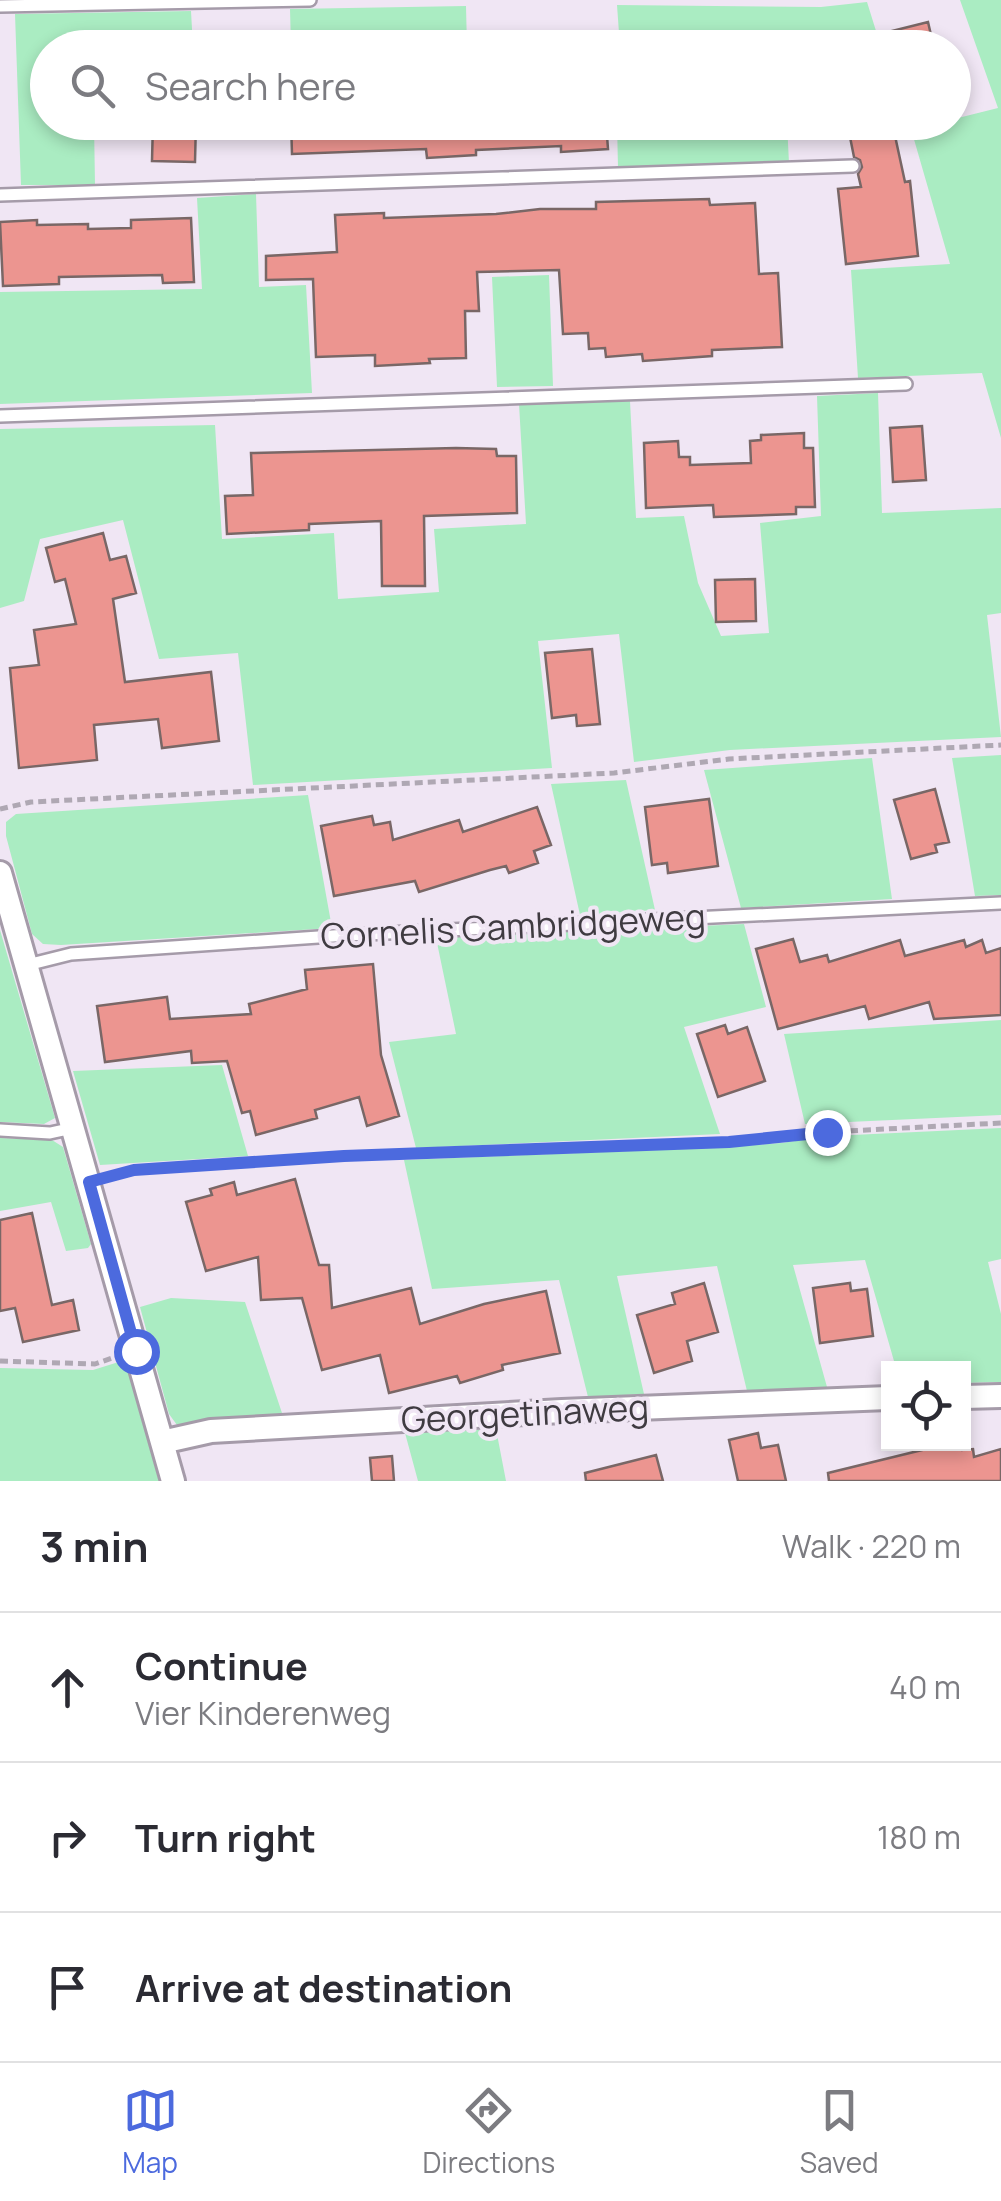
<!DOCTYPE html>
<html lang="en">
<head>
<meta charset="utf-8">
<style>
	body { margin:0; font-family:Manrope,sans-serif; background:#f2f2f3; color:#2b2b33 }
	.controls { position:absolute; right:30px; bottom:30px; display:grid; overflow:hidden; border-radius:0px; box-shadow:0 5px 15px #0003 }
	.controls button { width:90px; height:90px; display:grid; place-items:center; padding:0; border:0; border-bottom:2px solid #e1e1e2; background:#fff; color:#2b2b33; font:50px sans-serif }
	.stop { position:absolute; width:30px; height:30px; margin:-22px; border:8px solid #4c6ade; border-radius:50%; background:#fff }
	.stop.end { background:#4c6ade; border-color:#fff; box-shadow:0 2px 10px #0008 }
	.list { margin:0; padding:0; list-style:none }
	h2 { display:flex; justify-content:space-between; align-items:center; height:130px; margin:0; padding:0 40px; font-size:42px }
	h2 small { font-size:32px; font-weight:400; color:#7c7c81 }
	.list li { display:grid; grid-template-columns:65px 1fr auto; gap:30px; align-items:center; box-sizing:border-box; height:150px; padding:0 40px; border-top:2px solid #e1e1e2 }
	.list b { display:block; font-size:38px; white-space:nowrap }
	.list p { margin:0; font-size:32px; white-space:nowrap; color:#7c7c81 }
	.list em { font-size:32px; font-style:normal; color:#7c7c81 }
	.icon { flex:none; width:55px; height:55px; fill:none; stroke:currentColor; stroke-width:2; stroke-linecap:round; stroke-linejoin:round }
	.map { position:relative; flex:none; width:1001px; height:1481px; overflow:hidden }
	.search { position:absolute; background:#fff; box-shadow:0 5px 15px #0003; left:30px; right:30px; top:30px; height:110px; display:flex; align-items:center; gap:25px; box-sizing:border-box; padding:0 35px; border-radius:55px; color:#7c7c81; font-size:38px }
	.sheet { height:580px; background:#fff }
	nav { display:flex; justify-content:space-around; align-items:center; box-sizing:border-box; height:140px; border-top:2px solid #e1e1e2; background:#fff; font-size:28px; color:#7c7c81 }
	nav a { display:grid; justify-items:center; gap:5px }
	nav .on { color:#4c6ade }
	.map>svg:first-child { display:block }
	.green { fill:#aaecc2 }
	.building { fill:#ec9590; stroke:#796766; stroke-width:2.5 }
	.lines { fill:none; stroke-linecap:round; stroke-linejoin:round }
	.service-casing { stroke:#a59ba9; stroke-width:16 }
	.minor-casing { stroke:#a59ba9; stroke-width:28 }
	.path { stroke:#afa8b3; stroke-width:5; stroke-dasharray:8 5; stroke-linecap:butt }
	.service { stroke:#fff; stroke-width:11 }
	.minor { stroke:#fff; stroke-width:22 }
	.route { stroke:#4c6ade; stroke-width:12 }
	.labels { text-anchor:middle; stroke-width:8; stroke-linejoin:round; paint-order:stroke }
	.street-label { font-size:35px; fill:#3f3b41; stroke:#f0e6f4 }
</style>
</head>
<body>
<div class="map">
<svg width="1001" height="1481" viewBox="0 0 1001 1481">
	<rect width="100%" height="100%" fill="#f0e6f4"/>
	<!-- green -->
	<path class="green" d="M 960,0 L 1001,0 L 1001,438 L 982,373 L 858,378 L 851,270 L 950,264 L 911,129 L 938,123 L 954,122 L 954,119 L 998,108 Z
		M 867,2 L 881,47 L 620,47 L 617,5 L 821,7 Z
		M 466,6 L 467,47 L 291,47 L 290,9 Z
		M 191,11 L 193,47 L 48,48 L 48,122 L 94,123 L 95,185 L 21,185 L 15,14 Z
		M 617,123 L 787,123 L 789,163 L 618,168 Z
		M 256,194 L 259,287 L 306,285 L 312,393 L 0,404 L 0,292 L 202,289 L 197,198 Z
		M 549,275 L 553,386 L 497,387 L 492,277 Z
		M 878,393 L 882,513 L 1001,508 L 1001,613 L 987,615 L 1001,737 L 730,750 L 634,762 L 619,634 L 538,641 L 552,768 L 253,785 L 238,653 L 159,659 L 123,520 L 40,539 L 24,601 L 0,608 L 0,429 L 215,425 L 222,539 L 334,533 L 338,599 L 439,592 L 434,529 L 526,524 L 519,404 L 630,401 L 636,518 L 684,516 L 698,583 L 721,636 L 769,633 L 760,523 L 821,516 L 817,396 Z
		M 1001,755 L 1001,895 L 975,896 L 952,758 Z
		M 872,758 L 892,899 L 741,908 L 704,770 Z
		M 626,780 L 655,910 L 580,915 L 551,784 Z
		M 308,795 L 332,928 L 61,945 L 43,944 L 32,934 L 6,836 L 6,822 L 16,814 Z
		M 744,924 L 766,1007 L 684,1027 L 720,1134 L 416,1148 L 389,1042 L 456,1034 L 436,938 Z
		M 0,930 L 55,1118 L 44,1124 L 0,1122 Z
		M 1001,1020 L 1001,1115 L 805,1124 L 784,1034 Z
		M 222,1065 L 248,1156 L 100,1165 L 73,1071 Z
		M 1001,1128 L 1001,1259 L 988,1262 L 1001,1314 L 1001,1382 L 964,1383 L 964,1368 L 896,1368 L 865,1260 L 793,1265 L 827,1387 L 747,1391 L 717,1266 L 617,1276 L 644,1394 L 588,1397 L 559,1280 L 432,1289 L 404,1160 L 730,1147 L 781,1143 L 831,1136 Z
		M 0,1138 L 52,1140 L 63,1147 L 91,1244 L 88,1248 L 66,1251 L 51,1202 L 0,1211 Z
		M 171,1298 L 245,1302 L 283,1416 L 202,1421 L 177,1425 L 169,1414 L 140,1307 Z
		M 125,1360 L 159,1481 L 0,1481 L 0,1368 L 93,1370 Z
		M 496,1429 L 506,1481 L 418,1481 L 405,1433 Z"/>
	<!-- building -->
	<path class="building" d="M 928,22 L 934,48 L 861,48 L 860,39 Z
		M 153,122 L 196,122 L 195,162 L 152,161 Z
		M 291,122 L 606,122 L 608,149 L 561,152 L 561,146 L 476,150 L 476,155 L 427,158 L 426,149 L 292,154 Z
		M 847,122 L 892,122 L 905,182 L 910,181 L 918,256 L 846,264 L 838,189 L 861,187 L 858,174 L 862,167 L 860,160 L 854,157 Z
		M 709,199 L 710,205 L 755,203 L 759,274 L 778,273 L 782,347 L 712,350 L 712,356 L 643,361 L 642,354 L 606,357 L 605,348 L 589,349 L 588,333 L 563,334 L 559,270 L 477,272 L 479,311 L 465,311 L 466,358 L 429,359 L 430,363 L 375,366 L 375,355 L 316,357 L 313,279 L 266,280 L 266,256 L 337,252 L 335,215 L 384,213 L 384,218 L 496,214 L 540,209 L 596,209 L 596,202 Z
		M 191,218 L 194,282 L 163,283 L 162,275 L 59,277 L 59,284 L 3,286 L 0,222 L 37,220 L 37,225 L 88,224 L 88,229 L 131,228 L 131,220 Z
		M 922,426 L 926,480 L 893,482 L 890,428 Z
		M 804,433 L 804,448 L 813,448 L 815,507 L 796,507 L 796,514 L 714,517 L 713,505 L 646,508 L 644,443 L 678,441 L 679,457 L 690,457 L 690,465 L 751,463 L 750,441 L 761,440 L 761,435 Z
		M 456,448 L 496,449 L 497,456 L 516,456 L 517,513 L 424,516 L 425,586 L 382,586 L 381,521 L 309,524 L 309,530 L 227,534 L 225,496 L 253,495 L 251,453 Z
		M 103,533 L 110,560 L 126,556 L 136,593 L 113,599 L 125,682 L 211,672 L 219,741 L 162,748 L 158,719 L 94,725 L 97,760 L 19,768 L 10,668 L 39,665 L 34,630 L 76,624 L 65,579 L 55,582 L 46,548 Z
		M 755,579 L 756,621 L 716,622 L 715,580 Z
		M 592,649 L 600,724 L 577,726 L 576,715 L 552,718 L 545,653 Z
		M 935,789 L 949,842 L 935,845 L 937,852 L 911,859 L 894,800 Z
		M 709,799 L 718,866 L 668,873 L 667,863 L 652,865 L 645,807 Z
		M 537,807 L 551,845 L 534,851 L 538,863 L 509,873 L 506,866 L 490,870 L 419,892 L 415,881 L 334,896 L 321,826 L 372,816 L 374,825 L 390,822 L 393,840 L 459,820 L 463,832 Z
		M 793,939 L 800,962 L 827,955 L 829,962 L 900,940 L 905,956 L 964,940 L 966,947 L 982,940 L 986,953 L 1001,948 L 1001,1015 L 934,1019 L 929,1002 L 869,1019 L 865,1006 L 778,1029 L 756,949 Z
		M 373,964 L 381,1055 L 399,1116 L 367,1126 L 359,1097 L 315,1110 L 317,1118 L 256,1135 L 250,1111 L 242,1113 L 227,1061 L 192,1063 L 191,1051 L 105,1062 L 97,1006 L 167,997 L 170,1019 L 251,1014 L 249,1004 L 307,989 L 305,970 Z
		M 725,1025 L 728,1034 L 747,1027 L 765,1081 L 718,1097 L 697,1034 Z
		M 295,1179 L 319,1265 L 329,1265 L 332,1308 L 411,1288 L 420,1324 L 484,1304 L 546,1291 L 560,1353 L 502,1365 L 503,1370 L 460,1383 L 457,1376 L 389,1393 L 380,1355 L 322,1370 L 302,1298 L 261,1300 L 258,1257 L 206,1271 L 186,1202 L 212,1195 L 210,1189 L 234,1182 L 237,1195 Z
		M 32,1213 L 52,1305 L 73,1300 L 79,1330 L 23,1342 L 15,1308 L 0,1311 L 0,1220 Z
		M 704,1283 L 718,1332 L 687,1341 L 692,1361 L 654,1373 L 637,1315 L 675,1304 L 672,1293 Z
		M 850,1283 L 851,1291 L 867,1289 L 873,1336 L 820,1343 L 813,1288 Z
		M 758,1433 L 761,1448 L 778,1445 L 786,1481 L 738,1481 L 729,1440 Z
		M 921,1444 L 944,1444 L 944,1447 L 961,1444 L 962,1450 L 973,1449 L 974,1457 L 1001,1449 L 1001,1481 L 829,1481 L 828,1473 L 922,1450 Z
		M 656,1455 L 663,1481 L 586,1481 L 585,1473 Z
		M 392,1456 L 394,1481 L 372,1481 L 370,1458 Z"/>
	<g class="lines">
		<!-- service casing -->
		<g class="service-casing">
			<path id="service" d="M 0,6 L 310,0
				M 0,195 L 853,166
				M 0,416 L 906,384
				M 27,965 L 71,954 L 347,935 L 1001,903
				M 0,1130 L 50,1133 L 73,1128"/>
		</g>
		<!-- minor casing -->
		<g class="minor-casing">
			<path id="minor" d="M 0,873 L 173,1481
				M 964,1397 L 1001,1396
				M 162,1442 L 211,1431 L 562,1411 L 888,1398"/>
		</g>
		<!-- path -->
		<path class="path" d="M 0,809 L 31,802 L 614,773 L 729,759 L 1001,745
			M 111,1176 L 134,1170 L 345,1156 L 729,1142 L 827,1132 L 1001,1123
			M 0,1361 L 95,1364 L 115,1357"/>
		<!-- service -->
		<use href="#service" class="service"/>
		<!-- minor -->
		<use href="#minor" class="minor"/>
	</g>
	<g class="lines">
		<!-- route -->
		<path class="route" d="M 136,1351 L 89,1182 L 134,1170 L 344,1156 L 729,1142 L 827,1132"/>
	</g>
	<g class="labels">
		<!-- street labels -->
		<g class="street-label">
			<text transform="translate(513 927) rotate(-3)" y="12">Cornelis Cambridgeweg</text>
			<text transform="translate(525 1414) rotate(-3)" y="12">Georgetinaweg</text>
		</g>
	</g>
</svg>
<div class="controls">
<button><svg class="icon" aria-label="locate" viewBox="0 0 24 24"><circle cx="12" cy="12" r="6"/><path d="M12 2v4M12 18v4M2 12h4M18 12h4"/></svg></button>
</div>
<div class="stop" style="left:136px;top:1351px"></div>
<div class="stop end" style="left:827px;top:1132px"></div>
<div class="search"><svg class="icon" aria-label="search" viewBox="0 0 24 24"><circle cx="10" cy="10" r="6"/><path d="M15 15l6 6"/></svg>Search here</div>
</div>
<section class="sheet">
<h2>3 min<small>Walk · 220 m</small></h2>
<ul class="list">
<li><svg class="icon" aria-label="ahead" viewBox="0 0 24 24"><path d="M12 20V5M6 11l6-6 6 6"/></svg><div><b>Continue</b><p>Vier Kinderenweg</p></div><em>40 m</em></li>
<li><svg class="icon" aria-label="right" viewBox="0 0 24 24"><path d="M7 20v-9h11M14 6l5 5-5 5"/></svg><div><b>Turn right</b></div><em>180 m</em></li>
<li><svg class="icon" aria-label="arrive" viewBox="0 0 24 24"><path d="M6 21V4h12l-3 4 3 4H6"/></svg><div><b>Arrive at destination</b></div></li>
</ul>
</section>
<nav>
<a class="on"><svg class="icon" aria-label="map" viewBox="0 0 24 24"><path d="M3 6l6-2 6 2 6-2v14l-6 2-6-2-6 2zM9 4v14M15 6v14"/></svg>Map</a>
<a><svg class="icon" aria-label="directions" viewBox="0 0 24 24"><path d="M12 3l9 9-9 9-9-9zM9 14v-3h6M13 9l2 2-2 2"/></svg>Directions</a>
<a><svg class="icon" aria-label="saved" viewBox="0 0 24 24"><path d="M7 4h10v16l-5-4-5 4z"/></svg>Saved</a>
</nav>
</body>
</html>
